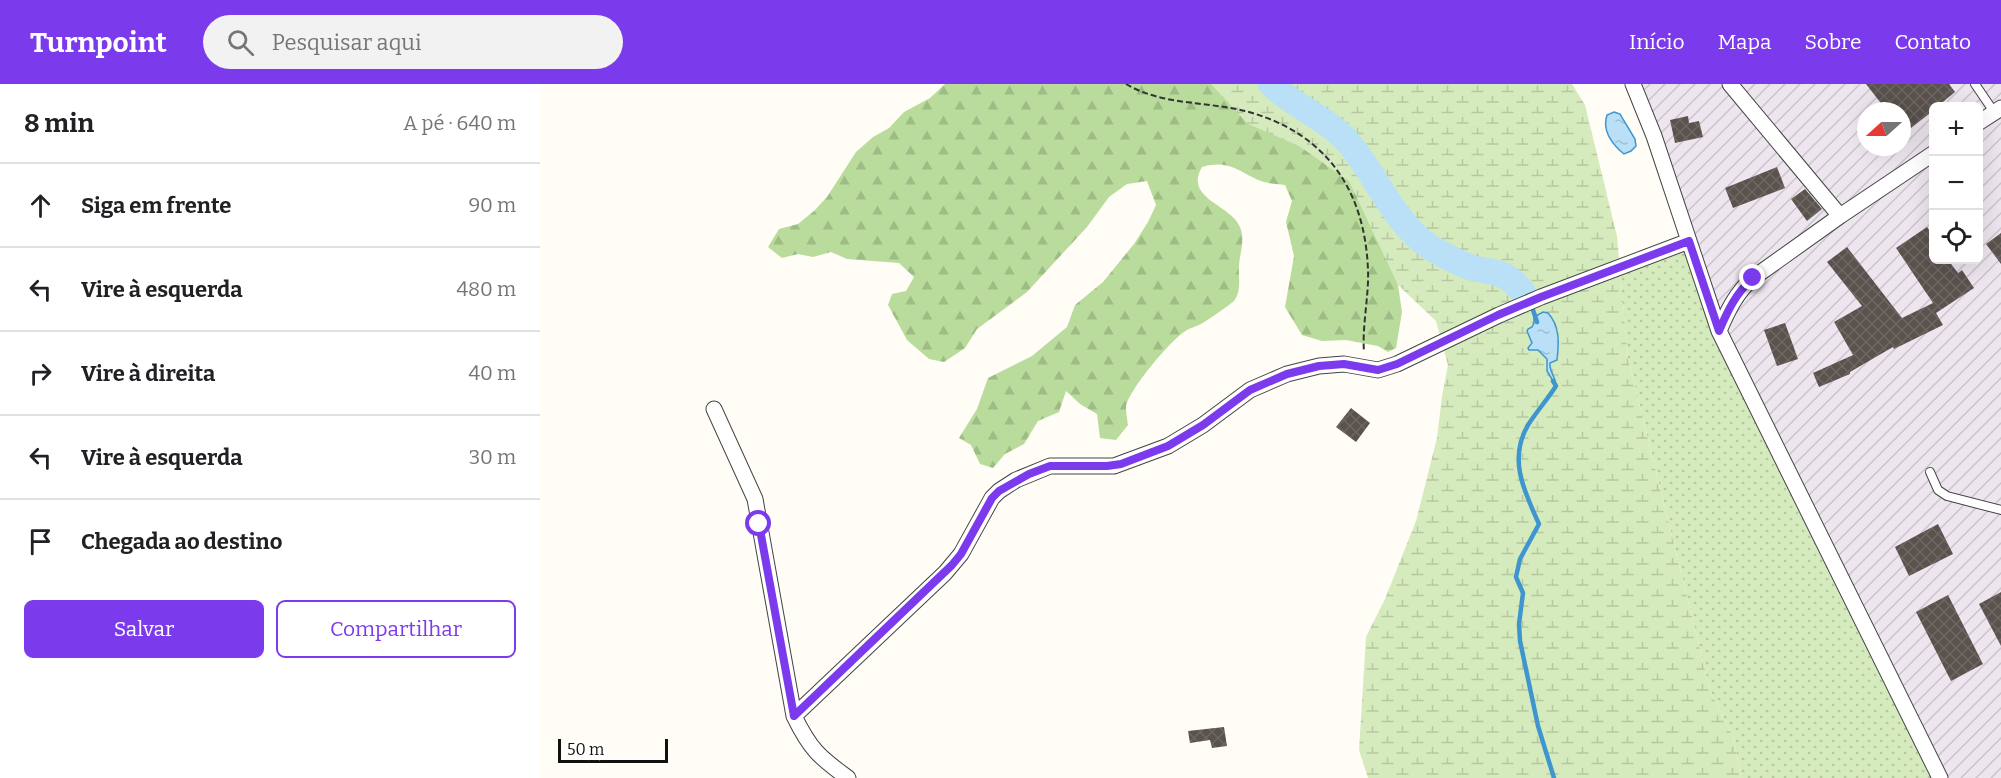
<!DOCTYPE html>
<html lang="pt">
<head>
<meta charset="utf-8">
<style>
	body { margin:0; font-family:Bitter,serif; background:#f2f2f2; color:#202124 }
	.controls { position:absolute; right:18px; top:18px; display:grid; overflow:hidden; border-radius:9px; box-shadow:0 6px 24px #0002 }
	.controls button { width:54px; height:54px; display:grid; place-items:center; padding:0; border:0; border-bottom:2px solid #e0e0e0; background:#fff; color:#202124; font:30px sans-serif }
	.compass { position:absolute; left:1317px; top:18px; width:54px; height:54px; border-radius:50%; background:#fff; box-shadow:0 6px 24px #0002; rotate:249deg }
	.scale { position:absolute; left:18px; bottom:15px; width:110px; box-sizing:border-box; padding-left:6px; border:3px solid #111; border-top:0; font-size:16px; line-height:21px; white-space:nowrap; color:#111; -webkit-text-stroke:4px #fff; paint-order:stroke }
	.stop { position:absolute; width:18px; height:18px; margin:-14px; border:4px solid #7c3aed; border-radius:50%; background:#fff }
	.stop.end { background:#7c3aed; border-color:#fff; box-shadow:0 2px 6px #0008 }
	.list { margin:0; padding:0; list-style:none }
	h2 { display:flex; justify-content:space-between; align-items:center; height:78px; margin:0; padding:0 24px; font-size:26px }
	h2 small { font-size:20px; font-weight:400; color:#757577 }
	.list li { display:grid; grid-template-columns:39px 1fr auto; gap:18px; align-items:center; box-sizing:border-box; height:84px; padding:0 24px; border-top:2px solid #e0e0e0 }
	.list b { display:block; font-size:22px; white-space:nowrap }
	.list em { font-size:20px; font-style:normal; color:#757577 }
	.actions { display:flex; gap:12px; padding:18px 24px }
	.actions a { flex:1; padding:14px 0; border:2px solid #7c3aed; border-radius:9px; text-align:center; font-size:21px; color:#7c3aed }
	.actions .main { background:#7c3aed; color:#fff }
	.icon { flex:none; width:33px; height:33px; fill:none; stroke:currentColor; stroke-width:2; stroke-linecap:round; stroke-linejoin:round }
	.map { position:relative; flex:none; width:1461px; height:694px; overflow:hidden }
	header { display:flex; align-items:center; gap:36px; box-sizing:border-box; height:84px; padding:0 30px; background:#7c3aed; color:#fff }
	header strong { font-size:28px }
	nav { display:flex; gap:33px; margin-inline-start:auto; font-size:21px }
	.search { width:420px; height:54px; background:#f2f2f2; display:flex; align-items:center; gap:15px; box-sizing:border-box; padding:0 21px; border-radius:33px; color:#757577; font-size:22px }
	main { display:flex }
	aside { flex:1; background:#fff }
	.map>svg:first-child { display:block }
	.industrial { fill:url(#industrial-furrows); fill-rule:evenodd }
	.grass { fill:url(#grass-dots) }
	.forest { fill:url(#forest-firs) }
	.wetland { fill:url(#wetland-marsh) }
	.water { fill:url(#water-ripples); stroke:#3f96cf; stroke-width:1.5 }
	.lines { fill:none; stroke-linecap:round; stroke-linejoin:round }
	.stream { stroke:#3f96cf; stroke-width:4.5 }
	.river { stroke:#b9e0f7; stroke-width:26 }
	.building { fill:url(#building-cross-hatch) }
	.service-casing { stroke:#444; stroke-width:10 }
	.minor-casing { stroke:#444; stroke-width:17 }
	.path { stroke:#333; stroke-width:2; stroke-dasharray:6 3; stroke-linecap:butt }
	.service { stroke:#fff; stroke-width:8 }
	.minor { stroke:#fff; stroke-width:15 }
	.route { stroke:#7c3aed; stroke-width:8 }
</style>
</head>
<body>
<header>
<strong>Turnpoint</strong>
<div class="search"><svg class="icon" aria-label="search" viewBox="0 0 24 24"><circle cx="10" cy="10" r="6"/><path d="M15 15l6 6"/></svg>Pesquisar aqui</div>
<nav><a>Início</a><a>Mapa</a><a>Sobre</a><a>Contato</a></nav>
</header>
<main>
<aside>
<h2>8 min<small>A pé · 640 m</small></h2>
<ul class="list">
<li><svg class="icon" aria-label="ahead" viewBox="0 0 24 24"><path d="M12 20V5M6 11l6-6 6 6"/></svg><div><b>Siga em frente</b></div><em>90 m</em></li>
<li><svg class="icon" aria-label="left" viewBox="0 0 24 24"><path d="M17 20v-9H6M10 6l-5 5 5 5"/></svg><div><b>Vire à esquerda</b></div><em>480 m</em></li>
<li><svg class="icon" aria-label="right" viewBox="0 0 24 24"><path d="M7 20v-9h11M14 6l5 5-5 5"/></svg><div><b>Vire à direita</b></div><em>40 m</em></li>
<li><svg class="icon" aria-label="left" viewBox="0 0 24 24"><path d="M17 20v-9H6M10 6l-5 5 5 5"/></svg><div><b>Vire à esquerda</b></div><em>30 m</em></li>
<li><svg class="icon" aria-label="arrive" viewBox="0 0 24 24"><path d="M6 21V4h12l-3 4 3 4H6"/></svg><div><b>Chegada ao destino</b></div></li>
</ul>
<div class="actions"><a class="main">Salvar</a><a>Compartilhar</a></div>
</aside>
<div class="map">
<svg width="1461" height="694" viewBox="0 0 1461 694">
	<defs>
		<pattern id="industrial-furrows" width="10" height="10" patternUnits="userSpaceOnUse" patternTransform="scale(1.5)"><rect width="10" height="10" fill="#eee6ef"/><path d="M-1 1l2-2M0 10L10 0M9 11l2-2" fill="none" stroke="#cbc4cc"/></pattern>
		<pattern id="grass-dots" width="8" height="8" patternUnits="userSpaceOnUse" patternTransform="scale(1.5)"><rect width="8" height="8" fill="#d5ebbd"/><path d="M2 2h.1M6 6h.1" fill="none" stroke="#b6c8a1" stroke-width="1.8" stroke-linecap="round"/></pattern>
		<pattern id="forest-firs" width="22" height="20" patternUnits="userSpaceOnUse" patternTransform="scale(1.5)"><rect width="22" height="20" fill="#b9dc9c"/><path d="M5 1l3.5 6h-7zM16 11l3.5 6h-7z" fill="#9ebc85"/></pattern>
		<pattern id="wetland-marsh" width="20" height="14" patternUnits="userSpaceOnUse" patternTransform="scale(1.5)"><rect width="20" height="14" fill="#d5ebbd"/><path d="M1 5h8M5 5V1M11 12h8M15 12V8" fill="none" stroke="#b6c8a1"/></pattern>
		<pattern id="water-ripples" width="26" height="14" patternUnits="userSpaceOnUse" patternTransform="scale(1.5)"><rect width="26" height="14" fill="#b9e0f7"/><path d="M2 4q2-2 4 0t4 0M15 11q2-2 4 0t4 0" fill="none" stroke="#9ebfd3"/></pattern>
		<pattern id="building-cross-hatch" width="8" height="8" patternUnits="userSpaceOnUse" patternTransform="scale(1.5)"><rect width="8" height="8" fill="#5a524d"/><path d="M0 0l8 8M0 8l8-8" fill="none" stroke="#6d6662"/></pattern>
	</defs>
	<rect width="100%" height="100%" fill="#fffdf5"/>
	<!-- industrial -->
	<path class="industrial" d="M 1097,0 L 1461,0 L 1461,694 L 1406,694 L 1188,254 ZM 1394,22 L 1438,22 L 1438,176 L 1394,176 ZM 1326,27 L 1362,27 L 1362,63 L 1326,63 Z"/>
	<!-- grass -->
	<path class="grass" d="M 1154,158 L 1179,238 L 1406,694 L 1201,694 L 1194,655 L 1170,606 L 1088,274 L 1080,187 Z"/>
	<!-- forest -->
	<path class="forest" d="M 405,0 L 677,0 L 815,87 L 858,201 L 862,228 L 856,264 L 848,268 L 838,262 L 806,256 L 782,257 L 762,251 L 745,223 L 754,172 L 746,138 L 752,117 L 745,101 C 738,100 729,100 721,97 C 698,88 690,75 662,83 C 644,114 688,120 699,141 C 706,154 700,168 699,181 C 698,192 702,207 694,217 C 691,220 665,238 661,240 C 655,243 649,244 644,248 C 630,257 588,307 586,323 C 586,328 587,335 588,341 L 576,356 L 560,354 L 557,330 L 540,320 L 526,307 L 519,328 L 498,337 L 484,360 L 465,370 L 453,384 L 440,380 L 431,361 L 419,354 L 437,325 L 448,294 L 492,272 L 527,243 L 535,221 L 563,198 L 594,160 L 608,138 L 616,121 L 607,97 L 587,100 L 569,113 L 547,143 L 487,208 L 437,245 L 425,264 L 404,278 L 389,275 L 367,256 L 348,221 L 352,210 L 366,207 L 374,193 L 359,179 L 307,175 L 291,168 L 273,173 L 258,170 L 242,174 L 228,163 L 239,145 L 258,140 L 274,127 L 287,113 L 316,68 L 333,53 L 349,44 L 364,28 L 390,14 Z"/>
	<!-- wetland -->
	<path class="wetland" d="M 671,0 L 1032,0 L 1045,21 L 1077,152 L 1088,274 L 1170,606 L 1194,655 L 1201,694 L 828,694 L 819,666 L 826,553 L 845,515 L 876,437 L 897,354 L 902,312 L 908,281 L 896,237 L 858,201 L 809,97 L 759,62 L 708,40 Z"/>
	<!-- water -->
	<path class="water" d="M 1074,28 L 1080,30 L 1095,55 L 1096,62 L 1091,67 L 1084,70 C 1072,60 1062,46 1067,31 Z
		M 1003,228 L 1008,229 C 1020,242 1019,259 1017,276 L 1010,279 C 1009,288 1016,293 1016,302 L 1007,287 L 1007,275 L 998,266 L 989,266 L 988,264 L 992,259 L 987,247 L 988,245 L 992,243 L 994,239 L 994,233 Z"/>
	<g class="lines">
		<!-- stream -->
		<path class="stream" d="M 993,226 L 997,238
			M 1013,297 L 1016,302 C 1007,316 997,327 988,341 C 968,375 984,407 999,440 L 980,475 L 976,493 L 983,509 L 979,540 L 980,557 L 998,642 L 1014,694"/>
		<!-- river -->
		<path class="river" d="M 731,0 C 754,23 787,34 808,58 C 836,90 854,140 890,163 C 901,170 924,182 936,185 C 948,187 960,188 971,196 C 977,200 982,207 986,213"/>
	</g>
	<!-- building -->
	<path class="building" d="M 1326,0 L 1409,0 L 1415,8 L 1398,22 L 1394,22 L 1394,26 L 1362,51 L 1362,27 L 1347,27 Z
		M 1148,32 L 1149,39 L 1159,37 L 1163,53 L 1135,59 L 1130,36 Z
		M 1237,83 L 1245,104 L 1193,124 L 1185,104 Z
		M 1265,105 L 1282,125 L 1267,137 L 1251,115 Z
		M 1387,143 L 1394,153 L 1394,176 L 1408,176 L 1418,189 L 1422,186 L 1434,204 L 1396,229 L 1403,241 L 1354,265 L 1353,263 L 1310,288 L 1310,290 L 1279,303 L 1273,289 L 1313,271 L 1294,238 L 1322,222 L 1287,178 L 1307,163 L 1362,234 L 1393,219 L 1356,164 Z
		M 1461,149 L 1461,180 L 1446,160 Z
		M 1245,239 L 1258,275 L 1237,282 L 1224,246 Z
		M 811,324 L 830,339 L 816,358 L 796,343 Z
		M 1398,440 L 1413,470 L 1369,492 L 1355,463 Z
		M 1461,508 L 1461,562 L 1439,520 Z
		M 1408,511 L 1443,580 L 1411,597 L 1376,528 Z
		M 684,643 L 687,662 L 672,664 L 670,656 L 650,659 L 648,647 Z"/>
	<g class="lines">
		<!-- service casing -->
		<g class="service-casing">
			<path id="service" d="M 1435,0 L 1454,28
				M 1390,388 L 1398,406 L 1407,412 L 1461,426"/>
		</g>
		<!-- minor casing -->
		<g class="minor-casing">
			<path id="minor" d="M 1093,0 L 1114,52 L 1179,247 L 1400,694
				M 1190,0 L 1300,132
				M 1438,39 L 1461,24
				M 1179,247 C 1188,226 1196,209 1213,194 L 1300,132 L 1394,69
				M 174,325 L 215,415 L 254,632 C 270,665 279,673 308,694
				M 254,632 L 405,489 L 421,470 L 452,414 L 459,407 L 476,396 L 510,382 L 574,382 L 628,362 L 663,341 L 710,306 L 747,290 L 779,282 L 804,280 L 838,286 L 857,280 L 959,231 L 1001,213 L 1149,157"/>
		</g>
		<!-- path -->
		<path class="path" d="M 586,0 C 623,22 669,17 709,28 C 787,50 825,107 828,186 C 829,213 822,241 824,268"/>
		<!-- service -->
		<use href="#service" class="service"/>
		<!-- minor -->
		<use href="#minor" class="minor"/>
	</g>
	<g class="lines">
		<!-- route -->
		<path class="route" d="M 219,440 L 254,632 L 412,481 L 421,470 L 452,414 L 459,407 L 489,390 L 510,382 L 567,382 L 581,380 L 628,362 L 663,341 L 710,306 L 747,290 L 779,282 L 804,280 L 838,286 L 857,280 L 958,231 L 1001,213 L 1149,157 L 1179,247 C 1188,226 1196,209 1213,194"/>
	</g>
</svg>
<div class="controls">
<button>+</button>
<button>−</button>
<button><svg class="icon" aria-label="locate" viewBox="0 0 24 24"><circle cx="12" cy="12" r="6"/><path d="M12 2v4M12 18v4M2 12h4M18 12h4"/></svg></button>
</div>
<svg class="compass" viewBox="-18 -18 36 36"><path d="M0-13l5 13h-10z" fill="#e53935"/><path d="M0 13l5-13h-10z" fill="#757577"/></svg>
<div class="scale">50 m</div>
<div class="stop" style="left:219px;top:440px"></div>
<div class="stop end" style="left:1213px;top:194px"></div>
</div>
</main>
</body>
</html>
